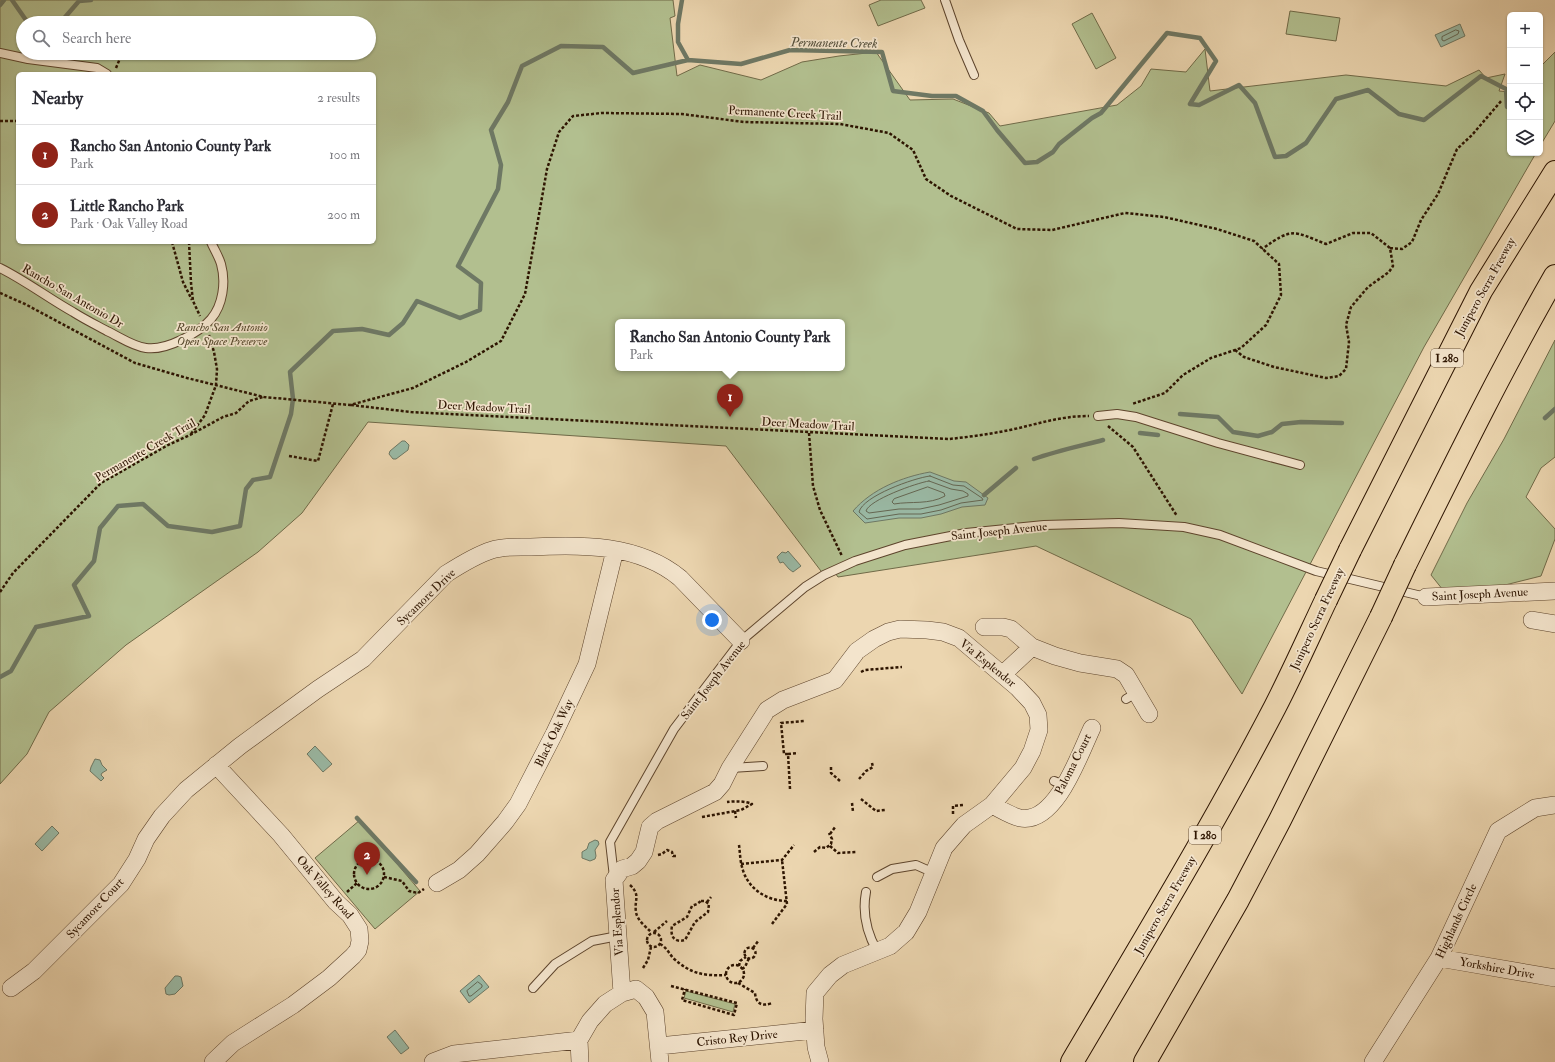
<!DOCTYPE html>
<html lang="en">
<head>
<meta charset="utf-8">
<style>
	body { margin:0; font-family:"IM FELL Double Pica",serif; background:#f7f7f7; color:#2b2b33 }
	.controls { position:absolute; right:12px; top:12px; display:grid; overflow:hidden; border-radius:6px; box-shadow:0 1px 3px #0004 }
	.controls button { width:36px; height:36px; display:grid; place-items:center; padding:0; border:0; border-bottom:1px solid #e1e1e2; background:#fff; color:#2b2b33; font:20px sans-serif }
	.you { position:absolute; left:712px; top:620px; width:14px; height:14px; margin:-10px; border:3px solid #fff; border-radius:50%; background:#1a73e8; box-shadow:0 0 0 6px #1a73e833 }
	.badge { display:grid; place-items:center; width:26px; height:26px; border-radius:50%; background:#8f2418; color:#fff; font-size:13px; font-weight:700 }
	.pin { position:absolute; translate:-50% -33px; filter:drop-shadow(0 1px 2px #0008) }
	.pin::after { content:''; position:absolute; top:21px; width:14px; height:12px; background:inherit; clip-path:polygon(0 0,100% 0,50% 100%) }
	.popup { position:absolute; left:615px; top:319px; width:230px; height:52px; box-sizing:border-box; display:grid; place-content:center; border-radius:6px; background:#fff; filter:drop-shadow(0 1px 3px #0005); font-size:13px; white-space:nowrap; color:#7c7c81 }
	.popup b { font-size:15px; color:#2b2b33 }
	.popup::after { content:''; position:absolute; left:50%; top:100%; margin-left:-8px; border:8px solid transparent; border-top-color:#fff }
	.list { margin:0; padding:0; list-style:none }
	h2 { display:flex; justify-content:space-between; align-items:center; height:52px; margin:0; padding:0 16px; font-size:17px }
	h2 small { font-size:13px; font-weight:400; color:#7c7c81 }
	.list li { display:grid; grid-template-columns:26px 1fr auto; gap:12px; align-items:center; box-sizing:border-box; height:60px; padding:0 16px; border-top:1px solid #e1e1e2 }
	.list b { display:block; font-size:15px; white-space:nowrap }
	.list p { margin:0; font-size:13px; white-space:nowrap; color:#7c7c81 }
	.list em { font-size:13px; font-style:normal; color:#7c7c81 }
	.icon { flex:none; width:22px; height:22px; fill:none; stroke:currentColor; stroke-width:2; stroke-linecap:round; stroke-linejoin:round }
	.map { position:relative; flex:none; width:1555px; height:1062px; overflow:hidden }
	.search { position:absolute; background:#fff; box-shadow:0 1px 3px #0004; left:16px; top:16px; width:360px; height:44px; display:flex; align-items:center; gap:10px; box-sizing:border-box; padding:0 14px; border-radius:22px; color:#7c7c81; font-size:15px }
	.panel { position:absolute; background:#fff; box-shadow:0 1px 3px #0004; left:16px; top:72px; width:360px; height:172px; border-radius:6px }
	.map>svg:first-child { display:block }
	.green { fill:#b2bf8f; stroke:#706a48; fill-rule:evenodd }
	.water { fill:#9abaa6; stroke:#6e7864 }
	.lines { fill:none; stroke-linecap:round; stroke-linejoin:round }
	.shore { stroke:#646753; stroke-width:1 }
	.stream { stroke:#6e7864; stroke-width:4.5 }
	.lane-casing { stroke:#5d442c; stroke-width:10 }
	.street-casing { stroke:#5d442c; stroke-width:18 }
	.highway-casing { stroke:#2d1400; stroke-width:24 }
	.path { stroke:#2d1400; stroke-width:2.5; stroke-dasharray:3 2; stroke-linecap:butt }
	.lane { stroke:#f3e4cc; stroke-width:8 }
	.street { stroke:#f3e4cc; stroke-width:17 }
	.highway { stroke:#ecd6b0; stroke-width:22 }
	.highway-bridge-casing { stroke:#2d1400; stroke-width:24; stroke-linecap:butt }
	.highway-bridge { stroke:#ecd6b0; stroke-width:22 }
	.labels { text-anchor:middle; stroke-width:3.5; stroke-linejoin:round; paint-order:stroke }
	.shield { fill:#f3e4cc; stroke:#68523d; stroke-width:1 }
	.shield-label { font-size:11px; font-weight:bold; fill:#2d1400 }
	.street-label { font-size:12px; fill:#2d1400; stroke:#f3e4cc }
	.park-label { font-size:12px; font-style:italic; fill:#55472b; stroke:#f3e4cc }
	.water-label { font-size:13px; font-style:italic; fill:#534e3a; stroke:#f3e4cc }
</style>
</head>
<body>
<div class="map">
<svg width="1555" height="1062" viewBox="0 0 1555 1062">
	<rect width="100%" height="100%" fill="#ecd6b0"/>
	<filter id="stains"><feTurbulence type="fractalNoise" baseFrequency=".005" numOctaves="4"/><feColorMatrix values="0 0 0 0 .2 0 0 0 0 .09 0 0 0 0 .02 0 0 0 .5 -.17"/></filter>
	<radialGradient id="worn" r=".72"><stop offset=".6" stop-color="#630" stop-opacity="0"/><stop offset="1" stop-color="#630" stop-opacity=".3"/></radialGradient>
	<!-- green -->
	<path class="green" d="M 0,0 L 673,0 L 675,16 L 670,18 L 677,76 L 700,65 L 761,80 L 802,62 L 839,56 L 876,52 L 910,100 L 953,99 L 989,113 L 1000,126 L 1117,105 L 1141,86 L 1151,69 L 1186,72 L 1205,49 L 1210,91 L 1346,75 L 1446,86 L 1479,70 L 1486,78 L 1505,74 L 1499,91 L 1510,92 L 1510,153 L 1536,153 L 1424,347 L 1242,694 L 1191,619 L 1036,546 L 838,577 L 833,570 L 824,575 L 726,446 L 368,422 L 302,513 L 258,552 L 126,645 L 49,712 L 27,754 L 0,784 ZM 23,23 L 369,23 L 369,53 L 23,53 ZM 18,74 L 374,74 L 374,242 L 18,242 ZM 618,322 L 842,322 L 842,368 L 618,368 Z
		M 881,0 L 921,0 L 925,8 L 878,26 L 869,5 Z
		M 1290,11 L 1340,18 L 1336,41 L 1286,34 Z
		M 1092,13 L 1116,58 L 1096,69 L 1072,24 Z
		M 1555,52 L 1555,121 L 1540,146 L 1540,67 Z
		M 1555,340 L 1555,457 L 1541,468 L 1526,497 L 1555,529 L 1555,539 L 1541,576 L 1501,586 L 1443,590 L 1431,575 L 1467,503 L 1504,439 Z
		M 360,820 L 420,891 L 375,929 L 315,858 Z
		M 686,991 L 735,1004 L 733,1012 L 684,998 Z"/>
	<!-- water -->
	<path class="water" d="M 1460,24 L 1465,36 L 1441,47 L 1435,35 Z
		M 402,441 L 405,441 L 409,445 L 408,450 L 396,459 L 393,459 L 389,454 L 390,451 Z
		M 930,472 L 954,481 L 966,482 L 988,498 L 985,505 L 962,507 L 941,514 L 921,518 L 899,518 L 865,523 L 853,511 C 872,489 902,477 930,472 Z
		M 788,551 L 801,566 L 793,572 L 789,569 L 783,562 L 780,563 L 777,557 L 782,552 L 786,553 Z
		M 315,746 L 332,764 L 323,772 L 307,754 Z
		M 95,759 L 100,760 L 102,765 L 107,770 L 102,773 L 101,775 L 104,778 L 101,781 L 90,771 L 91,767 Z
		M 52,826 L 59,833 L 42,851 L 35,844 Z
		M 595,840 L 598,841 L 599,844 L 595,850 L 596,856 L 595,859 L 590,861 L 582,858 L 582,852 L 587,849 L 589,843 Z
		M 479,975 L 489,987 L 469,1003 L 460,991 Z
		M 175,976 L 178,976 L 181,977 L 183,986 L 175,994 L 169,995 L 166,994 L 165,988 Z
		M 395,1030 L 409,1048 L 401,1054 L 387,1037 Z"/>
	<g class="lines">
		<!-- shore -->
		<path class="shore" d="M 1456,30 L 1459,31 L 1458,34 L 1444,41 L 1442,40 L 1442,37 Z
			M 930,476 L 953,485 L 964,486 L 982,498 L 983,500 L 961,503 L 941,510 L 921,514 L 899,514 L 867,519 L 859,512 C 863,496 914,478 930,476 Z
			M 929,481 L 951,489 L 963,491 L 968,494 L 968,496 L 939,505 L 920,509 L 899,509 L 869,513 L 866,511 C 869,500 916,483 929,481 Z
			M 928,487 L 944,493 L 945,496 C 929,505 911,501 894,504 L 892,502 L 894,499 Z
			M 478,982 L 482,985 L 482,987 L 471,996 L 469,996 L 467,991 Z"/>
		<!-- stream -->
		<path class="stream" d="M 12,0 L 28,23
			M 682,0 L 678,24 L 678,42 L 688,60
			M 0,5 L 4,0
			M 60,23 L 79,1 L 91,0
			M 1180,414 L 1218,417 L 1233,432 L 1258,436 L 1272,432 L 1282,424 L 1301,422 L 1342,423
			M 1545,418 L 1555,409
			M 1140,433 L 1158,435
			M 1034,459 C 1056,451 1080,446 1103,440
			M 984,495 L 1016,468
			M 0,677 L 11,671 L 36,627 L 89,616 L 74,585 L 94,561 L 100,528 L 118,506 L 143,504 L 168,526 L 212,532 L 240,526 L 246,489 L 253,480 L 270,477 L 291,414 L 293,399 L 290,372 L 333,331 L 362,329 L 389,335 L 403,323 L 417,301 L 460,318 L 480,310 L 481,283 L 458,266 L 498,189 L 501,165 L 491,130 L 508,102 L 522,66 L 561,46 L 603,47 L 633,73 L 688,60 L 741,64 L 790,50 L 882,52 L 893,91 L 932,96 L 956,96 L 983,111 L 997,130 L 1025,163 L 1037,162 L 1053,152 L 1059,144 L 1092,118 L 1101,113 L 1167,33 L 1200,38 L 1216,61 L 1190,104 L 1199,105 L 1239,85 L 1255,103 L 1275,157 L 1286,156 L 1306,143 L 1336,99 L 1368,90 L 1399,114 L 1424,120 L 1481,76 L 1506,89 L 1507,107
			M 357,818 L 416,882"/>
		<!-- lane casing -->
		<g class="lane-casing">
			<path id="lane" d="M 945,0 L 959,40 L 974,75
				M 0,53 L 28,59 L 97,68 L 107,74
				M 0,268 C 26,281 48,298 73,312 C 84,319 96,325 107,331 C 120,337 132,346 146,348 C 166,351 199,333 211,319 C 223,305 226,282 221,264 C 219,257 214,249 211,242
				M 1098,416 L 1117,414 L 1136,417 L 1218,443 L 1300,465
				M 1126,699 L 1136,693
				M 731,768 L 763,766
				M 1054,781 L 1064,785
				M 614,877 L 610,842 L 674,729 L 741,641 L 805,587 L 824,575 L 855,561 L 905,545 L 966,533 L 1044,525 L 1119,523 L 1184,527 L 1220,535 L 1316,571 L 1426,597
				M 877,877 L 892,869 L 916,865 L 934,873
				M 866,892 C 862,913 867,933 877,951
				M 533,988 L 555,964 L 592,941 L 618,936"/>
		</g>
		<!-- street casing -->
		<g class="street-casing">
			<path id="street" d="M 1426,597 L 1555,591
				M 1532,620 L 1555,624
				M 984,627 L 1003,627 L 1011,629 L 1032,647 L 1055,656 L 1080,663 L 1117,669 L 1126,675 L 1149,714
				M 1003,674 L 1032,647
				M 992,805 C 1000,809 1011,816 1020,818 C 1056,825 1080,753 1092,728
				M 437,883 L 459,870 L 477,854 L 505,822 L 518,804 L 554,734 L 587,664 L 615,550
				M 1439,958 L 1555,978
				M 11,988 L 34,971 L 121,884 L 137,859 L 146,839 L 162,816 L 186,790 L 240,746 L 318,689 L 363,659 L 446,574 C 460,565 476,555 492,550 C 504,546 519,547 531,547 C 581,544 639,544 680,578 L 741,641
				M 622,993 L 614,880 L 622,869 L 632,866 L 638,861 L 644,852 L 650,827 L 657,821 L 715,792 L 722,784 L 730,768 L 767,710 L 783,700 L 835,680 L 857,651 L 874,639 L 888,632 L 900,629 L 927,630 L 943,632 L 959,638 L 1018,688 L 1032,703 L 1038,715 L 1039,730 L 1032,751 L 1023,768 L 992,805 L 964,825 L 957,833 L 944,848 L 918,912 L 906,932 L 890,946 L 843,965 L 830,975 L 815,993 L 814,1019 L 816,1047 L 820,1062
				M 659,1046 L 815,1030
				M 213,1062 L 233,1043 L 293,1005 L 329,978 L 353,956 L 358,950 L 360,941 L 359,929 L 350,915 L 336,902 L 281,835 L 216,765
				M 433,1062 L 454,1054 L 579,1040
				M 580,1062 L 579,1040 L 590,1021 L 605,1004 L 622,993 L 636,989 L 646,997 L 655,1012 L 660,1062
				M 1373,1062 L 1439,958 L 1498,831 L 1535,808 L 1555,805"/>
		</g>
		<!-- highway casing -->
		<g class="highway-casing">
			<path id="highway" d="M 1350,550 L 1481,291 L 1555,172
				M 1405,565 C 1453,468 1501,370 1555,276
				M 1072,1062 C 1141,945 1212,828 1275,707 C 1293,672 1309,636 1326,600
				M 1145,1062 L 1238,900 L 1280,820 L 1381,617"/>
		</g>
		<!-- path -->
		<path class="path" d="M 116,68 L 121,56
			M 0,121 L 18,121
			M 172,242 L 183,282 L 192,300
			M 189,242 L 191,283 L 193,301 L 200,316
			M 1390,248 L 1402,249 L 1412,242 L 1421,220 L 1438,194 L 1457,149 L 1472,135 L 1502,100
			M 0,293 L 25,304 L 135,363 L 187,378 L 264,397 L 350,405 L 413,388 L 466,362 L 501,341 L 525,294 L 547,169 L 559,132 L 573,116 L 602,113 L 682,114 L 744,122 L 840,124 L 889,133 L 913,150 L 926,179 L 951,196 L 1017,229 L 1052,230 L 1125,213 L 1164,217 L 1217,229 L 1254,241 L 1279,264 L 1281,295 L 1266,325 L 1241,348 L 1211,358 L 1183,375 L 1165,393 L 1132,404
			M 1235,350 L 1244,357 L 1274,367 L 1326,378 L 1339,376 L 1346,369 L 1349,342 L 1346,325 L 1351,307 L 1368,287 L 1389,272 L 1393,266 L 1390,248 L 1371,233 L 1353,233 L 1326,244 C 1293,231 1293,227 1262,249
			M 351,405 L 411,412 L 949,439 C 969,437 990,434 1010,430 C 1038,424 1060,416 1089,416
			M 1108,426 L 1133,447 L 1177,516
			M 809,433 L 813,486 L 820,510 L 842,556
			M 191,434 L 205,415 L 216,385 L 217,369 L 214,352 L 209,335
			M 289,456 L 318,461 L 333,404
			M 0,592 L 13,573 L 101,483 L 168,445 L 190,435 L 223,417 L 236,413 L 249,401 L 263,397
			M 861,672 L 865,670 L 902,667
			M 788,754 L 798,753
			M 831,767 L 831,773 L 840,781
			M 859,779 L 866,771 L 873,767 L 872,763
			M 790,789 L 788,754 L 784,754 L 781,723 L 805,721
			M 861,799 L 876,811 L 885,810
			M 852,803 L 853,812
			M 735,811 L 736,818
			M 953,814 L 953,806 L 964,805
			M 702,817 L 741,810 L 752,804 C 745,801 736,801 727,802
			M 830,834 L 836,826
			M 739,845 C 740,852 740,860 742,867 C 747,888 766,901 787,901
			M 830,846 L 838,853 L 857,852
			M 814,852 L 820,847 L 826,848 L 831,844 L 832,839 L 829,833
			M 658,855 L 662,854 L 667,850 L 672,852 L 673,856 L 676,856
			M354 874a15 15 0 1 1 30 0a15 15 0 1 1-30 0Z
			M 741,864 L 782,860 L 794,845
			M 384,877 L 402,881 L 409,891 L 418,893 L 424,889
			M 630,885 C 641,895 634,900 636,912 C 637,920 646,927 651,932
			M 347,892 L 357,883
			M 701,901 L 705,901 L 709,904 L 708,912 L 695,922 L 685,940 C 674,943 670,936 672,926 L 687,917 L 692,906 L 697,904 Z
			M 707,902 L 711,897
			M 772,924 L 787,904 L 782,860
			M 654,932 L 667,921
			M647 940a7 7 0 1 1 14 0a7 7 0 1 1-14 0Z
			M 660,944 C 666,947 669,953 673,958 C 691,974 703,976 726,975
			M744.5 953a5.5 5.5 0 1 1 11 0a5.5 5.5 0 1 1-11 0Z
			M 753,948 L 759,940
			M726 974a9 9 0 1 1 18 0a9 9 0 1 1-18 0Z
			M 739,966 L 740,961 L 746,957
			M 643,968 L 648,960 L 651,947
			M 742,969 L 745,967 L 749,958
			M 738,983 L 755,993 C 756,1003 761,1007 772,1003
			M 671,986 L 737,1003 L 734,1015 L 682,1000 L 685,989"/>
		<!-- lane -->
		<use href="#lane" class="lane"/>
		<!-- street -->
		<use href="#street" class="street"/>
		<!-- highway -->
		<use href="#highway" class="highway"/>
		<!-- highway-bridge casing -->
		<g class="highway-bridge-casing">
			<path id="highway-bridge" d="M 1326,600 L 1350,550
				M 1381,617 L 1405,565"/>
		</g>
		<!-- highway-bridge -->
		<use href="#highway-bridge" class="highway-bridge"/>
	</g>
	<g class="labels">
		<!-- shield labels -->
		<g class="shield">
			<rect x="1431" y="349" width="32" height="18" rx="3"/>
			<rect x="1189" y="826" width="32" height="18" rx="3"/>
		</g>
		<g class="shield-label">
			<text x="1447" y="362">I 280</text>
			<text x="1205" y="839">I 280</text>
		</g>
		<!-- street labels -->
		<g class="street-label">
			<text transform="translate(785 113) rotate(3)" y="4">Permanente Creek Trail</text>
			<text transform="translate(1485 287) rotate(-61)" y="4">Junipero Serra Freeway</text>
			<text transform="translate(73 296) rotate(30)" y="4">Rancho San Antonio Dr</text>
			<text transform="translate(484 407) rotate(3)" y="4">Deer Meadow Trail</text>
			<text transform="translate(808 424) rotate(3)" y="4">Deer Meadow Trail</text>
			<text transform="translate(145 450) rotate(-30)" y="4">Permanente Creek Trail</text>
			<text transform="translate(999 531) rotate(-6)" y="4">Saint Joseph Avenue</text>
			<text transform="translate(1480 594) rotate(-3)" y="4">Saint Joseph Avenue</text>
			<text transform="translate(426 597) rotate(-44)" y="4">Sycamore Drive</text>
			<text transform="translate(1317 619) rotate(-65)" y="4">Junipero Serra Freeway</text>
			<text transform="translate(988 663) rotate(39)" y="4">Via Esplendor</text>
			<text transform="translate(713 680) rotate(-52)" y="4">Saint Joseph Avenue</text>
			<text transform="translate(554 733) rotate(-64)" y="4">Black Oak Way</text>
			<text transform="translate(1073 764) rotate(-63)" y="4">Paloma Court</text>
			<text transform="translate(325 887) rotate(49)" y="4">Oak Valley Road</text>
			<text transform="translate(1165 905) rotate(-60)" y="4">Junipero Serra Freeway</text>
			<text transform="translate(95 908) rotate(-47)" y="4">Sycamore Court</text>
			<text transform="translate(1456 921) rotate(-65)" y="4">Highlands Circle</text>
			<text transform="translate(617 922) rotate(-94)" y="4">Via Esplendor</text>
			<text transform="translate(1497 968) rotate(10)" y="4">Yorkshire Drive</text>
			<text transform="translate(737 1038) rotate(-6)" y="4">Cristo Rey Drive</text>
		</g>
		<!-- park labels -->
		<g class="park-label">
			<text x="222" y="331">Rancho San Antonio<tspan x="222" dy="14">Open Space Preserve</tspan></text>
		</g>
		<!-- water labels -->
		<g class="water-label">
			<text transform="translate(834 42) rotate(1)" y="5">Permanente Creek</text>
		</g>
	</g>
	<rect width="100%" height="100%" filter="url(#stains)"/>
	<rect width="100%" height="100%" fill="url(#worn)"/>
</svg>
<div class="controls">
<button>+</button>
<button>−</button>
<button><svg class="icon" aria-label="locate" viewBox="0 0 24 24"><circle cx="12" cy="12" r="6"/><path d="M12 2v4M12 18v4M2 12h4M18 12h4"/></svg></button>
<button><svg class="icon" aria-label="layers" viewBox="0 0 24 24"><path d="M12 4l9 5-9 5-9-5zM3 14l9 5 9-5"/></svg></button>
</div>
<div class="you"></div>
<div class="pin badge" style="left:730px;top:417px">1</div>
<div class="popup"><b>Rancho San Antonio County Park</b>Park</div>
<div class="pin badge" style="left:367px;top:875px">2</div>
<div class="search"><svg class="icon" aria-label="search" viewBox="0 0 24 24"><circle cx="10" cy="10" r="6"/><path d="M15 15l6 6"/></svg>Search here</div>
<section class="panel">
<h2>Nearby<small>2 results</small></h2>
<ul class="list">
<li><span class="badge">1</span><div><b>Rancho San Antonio County Park</b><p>Park</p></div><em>100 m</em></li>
<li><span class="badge">2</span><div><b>Little Rancho Park</b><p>Park · Oak Valley Road</p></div><em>200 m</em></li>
</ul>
</section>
</div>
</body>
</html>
